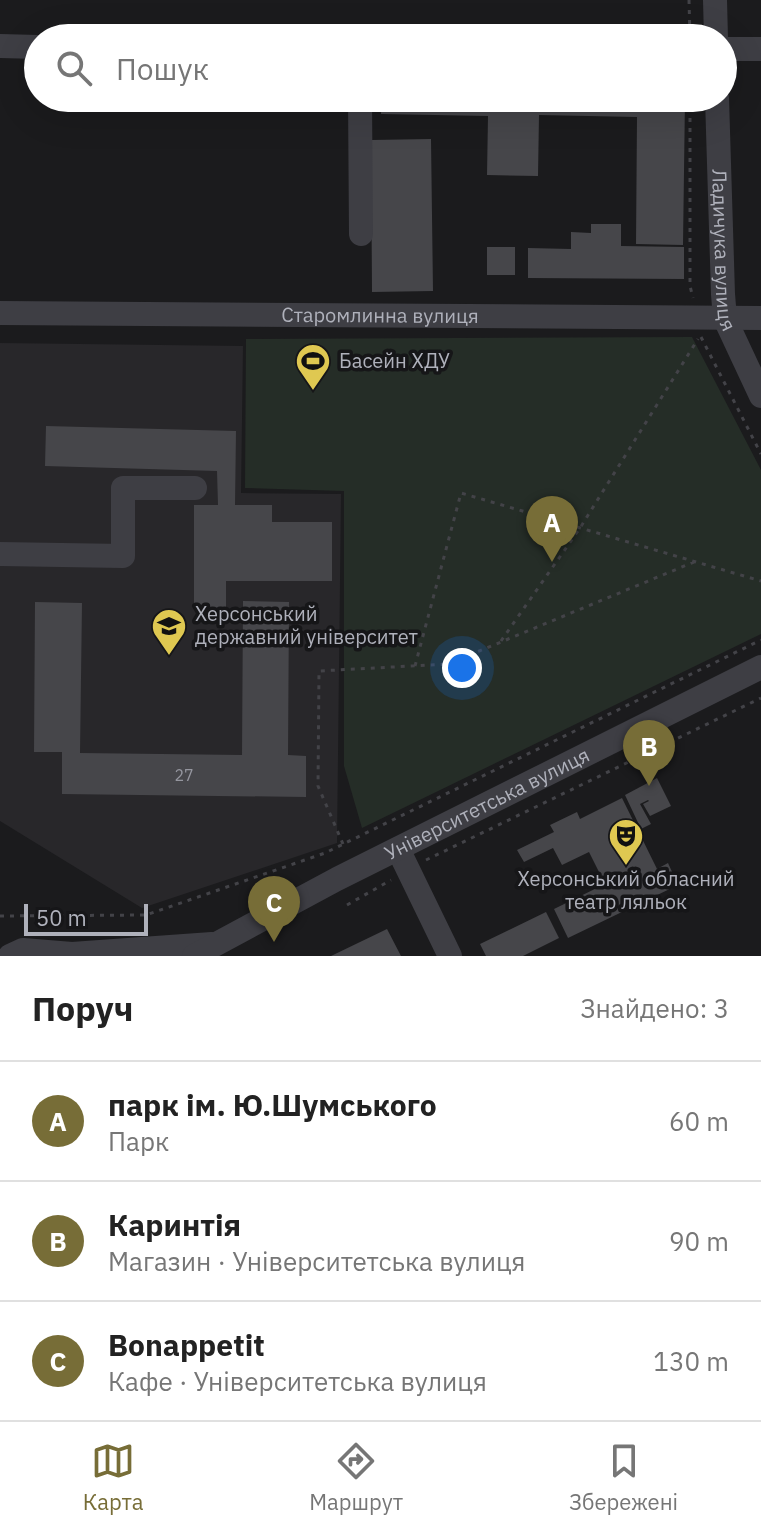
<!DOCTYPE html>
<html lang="uk">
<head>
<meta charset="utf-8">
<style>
	body { margin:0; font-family:"IBM Plex Sans",sans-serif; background:#f6f6f6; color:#222 }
	.scale { position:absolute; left:24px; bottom:20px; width:124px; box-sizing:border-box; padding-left:8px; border:4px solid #afb1bb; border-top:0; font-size:22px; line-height:28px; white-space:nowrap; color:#afb1bb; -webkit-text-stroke:6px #161618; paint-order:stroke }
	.you { position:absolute; left:462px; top:668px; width:28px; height:28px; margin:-20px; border:6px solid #fff; border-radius:50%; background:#1a73e8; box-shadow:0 0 0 12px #1a73e833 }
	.badge { display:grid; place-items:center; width:52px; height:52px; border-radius:50%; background:#776d37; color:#fff; font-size:26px; font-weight:700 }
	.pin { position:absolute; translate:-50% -66px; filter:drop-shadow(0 2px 4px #0008) }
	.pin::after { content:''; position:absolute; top:42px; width:28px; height:24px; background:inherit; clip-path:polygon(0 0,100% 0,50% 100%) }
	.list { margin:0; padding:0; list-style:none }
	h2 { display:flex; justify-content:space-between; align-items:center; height:104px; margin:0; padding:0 32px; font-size:34px }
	h2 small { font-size:26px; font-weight:400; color:#767676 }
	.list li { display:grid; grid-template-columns:52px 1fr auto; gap:24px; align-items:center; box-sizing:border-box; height:120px; padding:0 32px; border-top:2px solid #e0e0e0 }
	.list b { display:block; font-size:30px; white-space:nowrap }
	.list p { margin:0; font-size:26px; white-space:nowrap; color:#767676 }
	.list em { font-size:26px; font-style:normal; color:#767676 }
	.icon { flex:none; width:44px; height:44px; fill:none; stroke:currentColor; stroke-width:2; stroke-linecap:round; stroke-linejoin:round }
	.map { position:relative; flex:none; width:761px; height:956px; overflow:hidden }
	.search { position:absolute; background:#fff; box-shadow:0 8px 32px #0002; left:24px; right:24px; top:24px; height:88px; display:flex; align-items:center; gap:20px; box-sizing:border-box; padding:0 28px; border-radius:44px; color:#767676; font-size:30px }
	.sheet { height:464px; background:#fff }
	nav { display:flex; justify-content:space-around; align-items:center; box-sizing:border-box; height:112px; border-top:2px solid #e0e0e0; background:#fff; font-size:22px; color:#767676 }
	nav a { display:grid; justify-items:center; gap:4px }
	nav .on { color:#776d37 }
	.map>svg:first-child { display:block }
	.built { fill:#28272a }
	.green { fill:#252d27 }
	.building { fill:#46464a }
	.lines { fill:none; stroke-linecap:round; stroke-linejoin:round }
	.path { stroke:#434348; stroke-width:3; stroke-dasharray:4 6; stroke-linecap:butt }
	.minor { stroke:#3e3e44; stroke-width:24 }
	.labels { text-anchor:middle; stroke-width:7; stroke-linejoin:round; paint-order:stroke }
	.number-label { font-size:16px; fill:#95969f }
	.street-label { font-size:20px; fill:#afb1bb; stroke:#161618 }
	.poi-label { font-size:20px; fill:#afb1bb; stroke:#161618; text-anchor:start }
</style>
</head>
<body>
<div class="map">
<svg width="761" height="956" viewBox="0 0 761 956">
	<rect width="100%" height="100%" fill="#1b1b1d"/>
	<!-- built -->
	<path class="built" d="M 0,343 L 243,346 L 241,493 L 341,494 L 337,843 L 142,908 L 0,821 Z"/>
	<!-- green -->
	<path class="green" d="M 692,337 L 761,470 L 761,634 L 362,828 L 344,766 L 344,491 L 245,488 L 246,339 Z"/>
	<!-- building -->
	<path class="building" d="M 382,98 L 685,98 L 683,245 L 636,244 L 637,117 L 539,115 L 538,176 L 487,175 L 488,116 L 381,114 Z
		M 431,139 L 433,291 L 372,292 L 371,140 Z
		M 591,224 L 621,224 L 621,246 L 684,247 L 684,279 L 528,278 L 528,248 L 571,249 L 571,232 L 591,233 Z
		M 487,247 L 515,247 L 515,275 L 487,275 Z
		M 46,426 L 236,431 L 235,505 L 272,505 L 272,522 L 332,522 L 332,581 L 226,581 L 226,610 L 194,610 L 194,505 L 218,505 L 217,471 L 45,466 Z
		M 243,601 L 289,602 L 288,755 L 306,756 L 306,797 L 62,794 L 62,752 L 34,752 L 35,602 L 82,603 L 80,753 L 242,755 Z
		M 657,778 L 671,806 L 650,816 L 643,804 L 649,801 L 648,800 L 640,804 L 651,824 L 641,829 L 625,795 Z
		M 622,798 L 657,869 L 668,863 L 678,885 L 568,938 L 554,909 L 605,884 L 589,852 L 562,865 L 553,848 L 524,862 L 517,850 L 554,832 L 550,825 L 577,812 L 580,819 Z
		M 546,912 L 559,938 L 523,956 L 486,956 L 480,944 Z
		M 387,929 L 401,956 L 331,956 Z"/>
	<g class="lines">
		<!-- path -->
		<path class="path" d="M 689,0 L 690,38
			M 690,98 L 690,286 L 693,298
			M 701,337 L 761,454
			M 501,641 L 580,528 L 698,339
			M 415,666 L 461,493 L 761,581
			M 343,844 L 318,786 L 319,671 L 448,664 L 694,562
			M 426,860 L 761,698
			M 347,905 L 391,880
			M 0,916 L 146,915 L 325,853 L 761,640"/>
		<!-- minor -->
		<g class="minor">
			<path d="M 715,0 L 716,38"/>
			<path d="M 0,46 L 38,47"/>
			<path d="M 723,49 L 761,49"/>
			<path d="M 360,98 L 361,234"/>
			<path id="s1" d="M 717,98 L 723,294 L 725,319 L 761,396"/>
			<path id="s2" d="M 0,313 L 761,318"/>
			<path d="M 0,554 L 123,556 L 123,488 L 195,488"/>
			<path d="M 398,849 L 450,956"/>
			<path d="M 10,956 L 23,950 L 72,954 L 212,944"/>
			<path id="s3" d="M 194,956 L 337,879 L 761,667"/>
		</g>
	</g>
	<!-- icons -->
	<defs>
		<g id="stadium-pin" transform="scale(1.8)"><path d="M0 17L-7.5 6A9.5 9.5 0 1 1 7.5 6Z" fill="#dfc851" stroke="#161618"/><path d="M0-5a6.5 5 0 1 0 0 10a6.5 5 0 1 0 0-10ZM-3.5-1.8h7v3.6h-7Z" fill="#111"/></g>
		<g id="university-pin" transform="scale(1.8)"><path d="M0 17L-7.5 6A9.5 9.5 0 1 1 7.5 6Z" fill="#dfc851" stroke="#161618"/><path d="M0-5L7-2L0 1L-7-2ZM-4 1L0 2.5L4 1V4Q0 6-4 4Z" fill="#111"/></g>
		<g id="theatre-pin" transform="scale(1.8)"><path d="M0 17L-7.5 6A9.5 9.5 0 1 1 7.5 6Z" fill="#dfc851" stroke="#161618"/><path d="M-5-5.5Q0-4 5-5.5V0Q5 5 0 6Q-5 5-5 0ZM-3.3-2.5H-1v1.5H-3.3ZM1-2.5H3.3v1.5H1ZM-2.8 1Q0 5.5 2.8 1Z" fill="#111"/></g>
	</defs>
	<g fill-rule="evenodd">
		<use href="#stadium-pin" x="313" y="361"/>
		<use href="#university-pin" x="169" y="626"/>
		<use href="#theatre-pin" x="626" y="836"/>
	</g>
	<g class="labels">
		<!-- number labels -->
		<g class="number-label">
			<text x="184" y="781">27</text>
		</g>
		<!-- street labels -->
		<g class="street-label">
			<text dy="7" stroke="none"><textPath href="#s1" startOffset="152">Ладичука вулиця</textPath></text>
			<text dy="7" stroke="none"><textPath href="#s2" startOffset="380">Старомлинна вулиця</textPath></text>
			<text dy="7" stroke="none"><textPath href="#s3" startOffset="330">Університетська вулиця</textPath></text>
		</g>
		<!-- poi labels -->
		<g class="poi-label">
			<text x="339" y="368">Басейн ХДУ</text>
			<text x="195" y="621">Херсонський<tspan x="195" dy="23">державний університет</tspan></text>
			<text x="626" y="886" text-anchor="middle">Херсонський обласний<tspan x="626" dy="23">театр ляльок</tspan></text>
		</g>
	</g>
</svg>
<div class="scale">50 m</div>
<div class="you"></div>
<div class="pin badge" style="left:552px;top:562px">A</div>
<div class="pin badge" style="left:649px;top:786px">B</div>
<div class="pin badge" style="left:274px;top:942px">C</div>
<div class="search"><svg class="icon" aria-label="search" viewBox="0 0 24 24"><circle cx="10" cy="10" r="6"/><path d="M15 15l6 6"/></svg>Пошук</div>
</div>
<section class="sheet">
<h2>Поруч<small>Знайдено: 3</small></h2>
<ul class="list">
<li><span class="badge">A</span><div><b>парк ім. Ю.Шумського</b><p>Парк</p></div><em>60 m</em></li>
<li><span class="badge">B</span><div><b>Каринтія</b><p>Магазин · Університетська вулиця</p></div><em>90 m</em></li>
<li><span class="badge">C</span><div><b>Bonappetit</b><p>Кафе · Університетська вулиця</p></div><em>130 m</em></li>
</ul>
</section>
<nav>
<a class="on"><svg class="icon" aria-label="map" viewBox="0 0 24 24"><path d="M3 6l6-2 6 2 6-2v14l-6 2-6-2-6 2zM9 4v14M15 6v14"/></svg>Карта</a>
<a><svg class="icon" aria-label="directions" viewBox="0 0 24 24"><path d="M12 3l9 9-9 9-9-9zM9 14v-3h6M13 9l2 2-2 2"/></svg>Маршрут</a>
<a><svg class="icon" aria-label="saved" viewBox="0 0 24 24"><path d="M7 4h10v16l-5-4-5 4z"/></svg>Збережені</a>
</nav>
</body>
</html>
